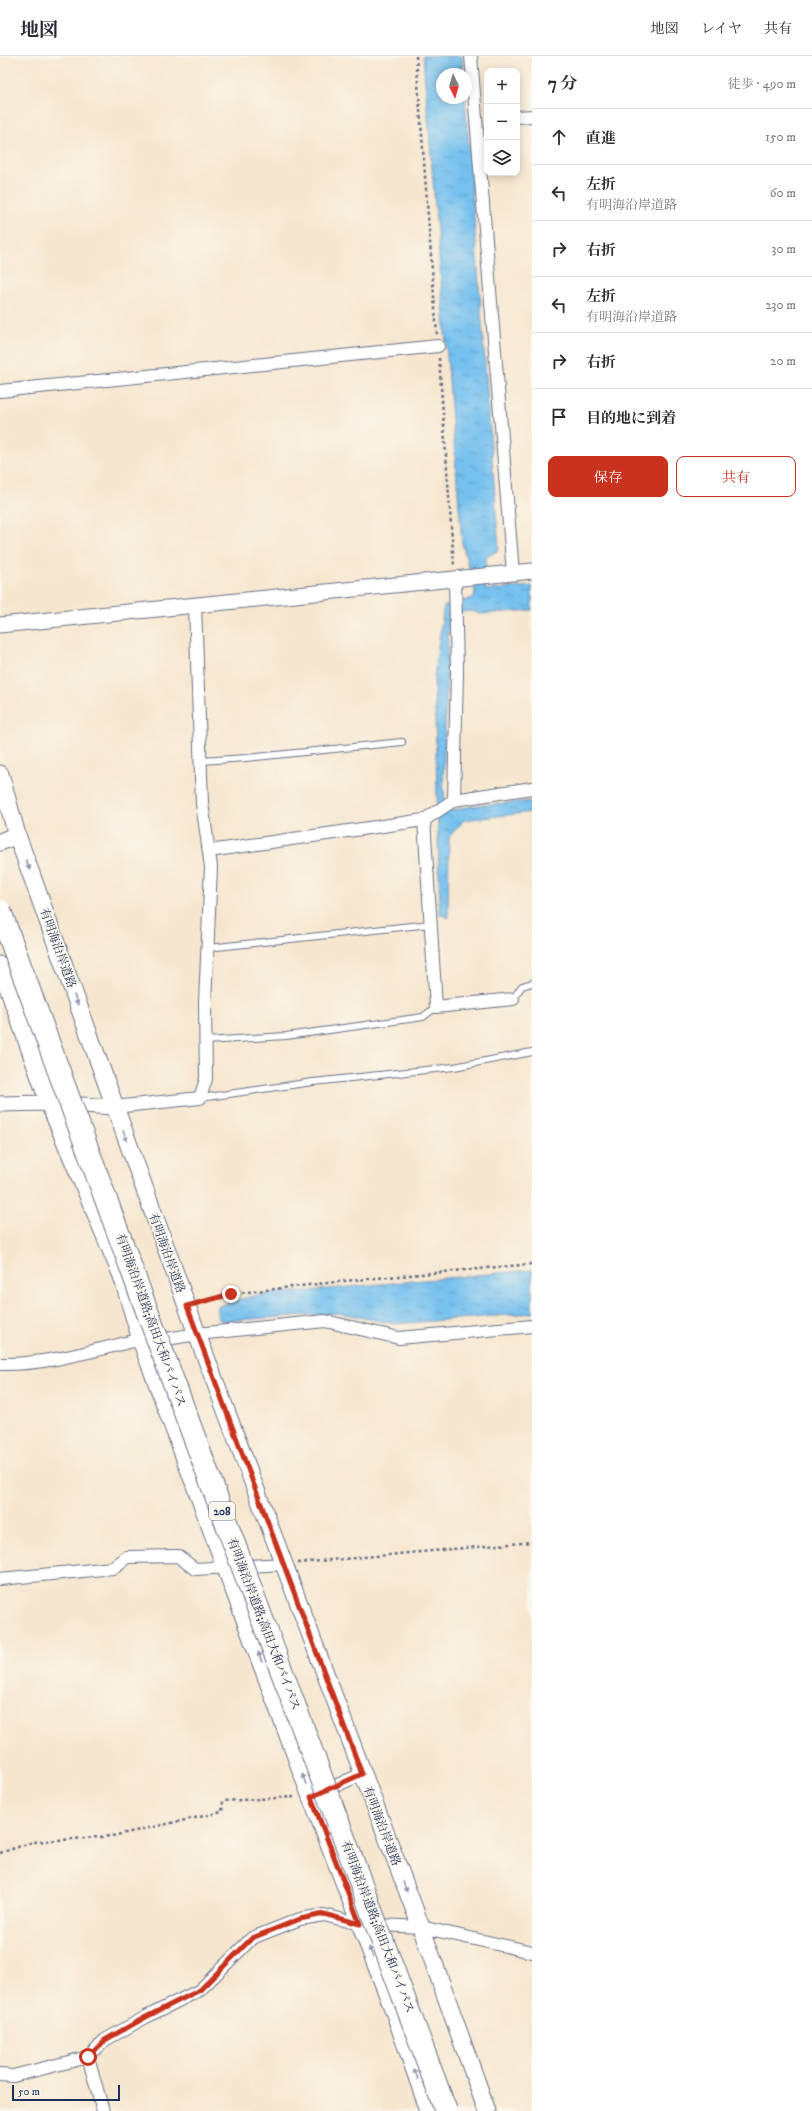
<!DOCTYPE html>
<html lang="ja">
<head>
<meta charset="utf-8">
<style>
	body { margin:0; font-family:"IM FELL DW Pica","Noto Serif JP",serif; background:#f7f7f7; color:#2b2b33 }
	.controls { position:absolute; right:12px; top:12px; display:grid; overflow:hidden; border-radius:8px; box-shadow:0 2px 10px #0003 }
	.controls button { width:36px; height:36px; display:grid; place-items:center; padding:0; border:0; border-bottom:1px solid #e1e1e2; background:#fff; color:#2b2b33; font:20px sans-serif }
	.compass { position:absolute; left:436px; top:12px; width:36px; height:36px; border-radius:50%; background:#fff; box-shadow:0 2px 10px #0003; rotate:175deg }
	.scale { position:absolute; left:12px; bottom:10px; width:108px; box-sizing:border-box; padding-left:4px; border:2px solid #1b2f5e; border-top:0; font-size:11px; line-height:14px; white-space:nowrap; color:#1b2f5e; -webkit-text-stroke:3px #fbf7ec; paint-order:stroke }
	.stop { position:absolute; width:12px; height:12px; margin:-9px; border:3px solid #c8321e; border-radius:50%; background:#fff }
	.stop.end { background:#c8321e; border-color:#fff; box-shadow:0 1px 4px #0008 }
	.list { margin:0; padding:0; list-style:none }
	h2 { display:flex; justify-content:space-between; align-items:center; height:52px; margin:0; padding:0 16px; font-size:17px }
	h2 small { font-size:13px; font-weight:400; color:#7c7c81 }
	.list li { display:grid; grid-template-columns:26px 1fr auto; gap:12px; align-items:center; box-sizing:border-box; height:56px; padding:0 16px; border-top:1px solid #e1e1e2 }
	.list b { display:block; font-size:15px; white-space:nowrap }
	.list p { margin:0; font-size:13px; white-space:nowrap; color:#7c7c81 }
	.list em { font-size:13px; font-style:normal; color:#7c7c81 }
	.actions { display:flex; gap:8px; padding:12px 16px }
	.actions a { flex:1; padding:9px 0; border:1px solid #c8321e; border-radius:8px; text-align:center; font-size:14px; color:#c8321e }
	.actions .main { background:#c8321e; color:#fff }
	.icon { flex:none; width:22px; height:22px; fill:none; stroke:currentColor; stroke-width:2; stroke-linecap:round; stroke-linejoin:round }
	.map { position:relative; flex:none; width:532px; height:2055px; overflow:hidden }
	header { display:flex; align-items:center; gap:24px; box-sizing:border-box; height:56px; padding:0 20px; background:#fff; border-bottom:1px solid #e1e1e2 }
	header strong { font-size:19px }
	nav { display:flex; gap:22px; margin-inline-start:auto; font-size:14px }
	main { display:flex }
	aside { flex:1; background:#fff }
	.map>svg:first-child { display:block }
	.water { fill:url(#water-ripples); stroke:#4878a6 }
	.lines { fill:none; stroke-linecap:round; stroke-linejoin:round }
	.service-casing { stroke:#686f86; stroke-width:8 }
	.minor-casing { stroke:#686f86; stroke-width:14 }
	.tertiary-casing { stroke:#686f86; stroke-width:17 }
	.secondary-casing { stroke:#686f86; stroke-width:19 }
	.path { stroke:#686f86; stroke-width:2.5; stroke-dasharray:3 3; stroke-linecap:butt }
	.service { stroke:#fff; stroke-width:6 }
	.minor { stroke:#fff; stroke-width:12 }
	.tertiary { stroke:#fff; stroke-width:15 }
	.secondary { stroke:#fff; stroke-width:17 }
	.motorway-bridge-casing { stroke:#686f86; stroke-width:24; stroke-linecap:butt }
	.motorway-bridge { stroke:#fff; stroke-width:22 }
	.oneway { fill:#8d97ae }
	.route { stroke:#c8321e; stroke-width:5 }
	.labels { text-anchor:middle; stroke-width:3; stroke-linejoin:round; paint-order:stroke }
	.shield { fill:#fbf7ec; stroke:#5e6b89; stroke-width:1 }
	.shield-label { font-size:11px; font-weight:bold; fill:#1b2f5e }
	.street-label { font-size:12px; fill:#1b2f5e; stroke:#fbf7ec }
</style>
</head>
<body>
<header>
<strong>地図</strong>
<nav><a>地図</a><a>レイヤ</a><a>共有</a></nav>
</header>
<main>
<div class="map">
<svg width="532" height="2055" viewBox="0 0 532 2055">
	<defs>
		<pattern id="water-ripples" width="26" height="14" patternUnits="userSpaceOnUse"><rect width="26" height="14" fill="#74c0ee"/><path d="M2 4q2-2 4 0t4 0M15 11q2-2 4 0t4 0" fill="none" stroke="#5e9cc4"/></pattern>
	</defs>
	<rect width="100%" height="100%" fill="#fbf7ec"/>
	<filter id="ink" filterUnits="userSpaceOnUse"><feTurbulence type="fractalNoise" baseFrequency=".025" numOctaves="2"/><feDisplacementMap in="SourceGraphic" scale="8" xChannelSelector="R" yChannelSelector="G"/><feConvolveMatrix kernelMatrix="1 2 1 2 8 2 1 2 1" color-interpolation-filters="sRGB"/></filter>
	<filter id="wash" filterUnits="userSpaceOnUse"><feTurbulence type="fractalNoise" baseFrequency=".012" numOctaves="4" result="noise"/><feDisplacementMap in="SourceGraphic" scale="16" xChannelSelector="R" yChannelSelector="G"/><feGaussianBlur stdDeviation="0.9" result="paint"/><feColorMatrix in="noise" values="0 0 0 0 0 0 0 0 0 0 0 0 0 0 0 0 0 1.4 0 .05"/><feComposite in="paint" operator="in"/></filter>
	<g filter="url(#wash)">
		<rect width="100%" height="100%" fill="#f6e6cf"/>
		<!-- water -->
		<path class="water" d="M 423,0 L 462,0 L 463,18 L 442,18 L 442,42 L 465,42 L 499,494 L 486,501 L 485,534 L 532,530 L 532,554 L 480,558 L 472,555 L 449,557 L 443,728 L 446,756 L 472,750 L 532,745 L 532,756 L 464,764 L 449,781 L 448,862 L 440,858 L 434,620 L 444,550 L 474,542 L 475,534 L 462,487 Z
			M 532,1214 L 532,1257 L 395,1268 L 339,1257 L 221,1265 L 217,1259 L 218,1250 L 252,1240 Z"/>
	</g>
	<g filter="url(#ink)">
		<g class="lines">
			<!-- service casing -->
			<g class="service-casing">
				<path id="service" d="M 201,705 L 246,702 L 402,686
					M 208,892 L 430,868
					M 513,943 L 522,930 L 532,927
					M 205,985 L 286,980 L 409,963 L 423,961 L 436,951
					M 200,1042 L 313,1026 L 454,1011 L 532,996"/>
			</g>
			<!-- minor casing -->
			<g class="minor-casing">
				<path id="minor" d="M 471,0 L 513,517
					M 517,61 L 532,60
					M 0,335 L 438,290
					M 454,744 L 457,616 L 455,524
					M 424,764 L 436,951 L 513,943
					M 209,795 L 424,764 L 454,744 L 532,732
					M 114,1051 L 200,1042 L 206,1023 L 205,947 L 211,811 L 202,747 L 195,549
					M 0,1308 C 45,1309 91,1295 134,1285 L 142,1287 L 197,1278 L 325,1265 L 399,1282 L 532,1270
					M 0,1523 L 113,1512 L 127,1501 L 178,1500 L 195,1513 L 284,1508
					M 322,1736 L 362,1718
					M 88,2001 L 103,2055
					M 0,2019 L 13,2020 L 88,2001 L 105,1984 L 146,1961 L 200,1934 L 252,1882 L 300,1863 L 324,1859 L 360,1868 L 421,1871 L 532,1896"/>
			</g>
			<!-- tertiary casing -->
			<g class="tertiary-casing">
				<path id="tertiary" d="M 0,569 L 532,515
					M 0,1048 L 49,1047 L 114,1051"/>
			</g>
			<!-- secondary casing -->
			<g class="secondary-casing">
				<path id="secondary" d="M 0,718 L 17,779 L 197,1278 L 421,1871 L 487,2055
					M 0,786 L 17,779
					M 0,909 L 49,1047 L 122,1220 L 142,1287 L 311,1741 L 394,1955 L 429,2055"/>
			</g>
			<!-- path -->
			<path class="path" d="M 416,0 L 437,279
				M 439,302 L 454,510
				M 201,1246 L 231,1238 L 344,1225 L 532,1208
				M 298,1507 L 532,1486
				M 0,1797 L 33,1786 L 112,1780 L 222,1756 L 223,1745 L 294,1741"/>
			<!-- service -->
			<use href="#service" class="service"/>
			<!-- minor -->
			<use href="#minor" class="minor"/>
			<!-- tertiary -->
			<use href="#tertiary" class="tertiary"/>
			<!-- secondary -->
			<use href="#secondary" class="secondary"/>
			<!-- motorway-bridge casing -->
			<g class="motorway-bridge-casing">
				<path id="motorway-bridge" d="M 0,855 L 141,1239 L 446,2055"/>
			</g>
			<!-- motorway-bridge -->
			<use href="#motorway-bridge" class="motorway-bridge"/>
		</g>
		<!-- one-way arrows -->
		<defs><path id="oneway-solid" d="M-6-.8H1V-3.2L6.5 0L1 3.2V.8H-6Z"/></defs>
		<g class="oneway">
			<use href="#oneway-solid" transform="translate(28 809) rotate(70)"/>
			<use href="#oneway-solid" transform="translate(76 944) rotate(70)"/>
			<use href="#oneway-solid" transform="translate(125 1080) rotate(70)"/>
			<use href="#oneway-solid" transform="translate(260 1601) rotate(-110)"/>
			<use href="#oneway-solid" transform="translate(304 1723) rotate(-110)"/>
			<use href="#oneway-solid" transform="translate(405 1831) rotate(69)"/>
			<use href="#oneway-solid" transform="translate(371 1896) rotate(-111)"/>
			<use href="#oneway-solid" transform="translate(416 2018) rotate(-110)"/>
		</g>
	</g>
	<g class="lines" filter="url(#ink)">
		<!-- route -->
		<path class="route" d="M 88,2001 L 105,1984 L 146,1961 L 200,1934 L 252,1882 L 300,1863 L 324,1858 L 360,1868 L 311,1741 L 362,1718 L 187,1250 L 231,1238"/>
	</g>
	<g class="labels">
		<!-- shield labels -->
		<rect class="shield" x="209" y="1446" width="26" height="18" rx="3"/>
		<g class="shield-label">
			<text x="222" y="1459">208</text>
		</g>
		<!-- street labels -->
		<g class="street-label">
			<text transform="translate(58 892) rotate(70)" y="4">有明海沿岸道路</text>
			<text transform="translate(167 1197) rotate(70)" y="4">有明海沿岸道路</text>
			<text transform="translate(151 1264) rotate(70)" y="4">有明海沿岸道路;高田大和バイパス</text>
			<text transform="translate(264 1568) rotate(69)" y="4">有明海沿岸道路;高田大和バイパス</text>
			<text transform="translate(382 1770) rotate(69)" y="4">有明海沿岸道路</text>
			<text transform="translate(378 1871) rotate(69)" y="4">有明海沿岸道路;高田大和バイパス</text>
		</g>
	</g>
</svg>
<div class="controls">
<button>+</button>
<button>−</button>
<button><svg class="icon" aria-label="layers" viewBox="0 0 24 24"><path d="M12 4l9 5-9 5-9-5zM3 14l9 5 9-5"/></svg></button>
</div>
<svg class="compass" viewBox="-18 -18 36 36"><path d="M0-13l5 13h-10z" fill="#e53935"/><path d="M0 13l5-13h-10z" fill="#7c7c81"/></svg>
<div class="scale">50 m</div>
<div class="stop" style="left:88px;top:2001px"></div>
<div class="stop end" style="left:231px;top:1238px"></div>
</div>
<aside>
<h2>7 分<small>徒歩 · 490 m</small></h2>
<ul class="list">
<li><svg class="icon" aria-label="ahead" viewBox="0 0 24 24"><path d="M12 20V5M6 11l6-6 6 6"/></svg><div><b>直進</b></div><em>150 m</em></li>
<li><svg class="icon" aria-label="left" viewBox="0 0 24 24"><path d="M17 20v-9H6M10 6l-5 5 5 5"/></svg><div><b>左折</b><p>有明海沿岸道路</p></div><em>60 m</em></li>
<li><svg class="icon" aria-label="right" viewBox="0 0 24 24"><path d="M7 20v-9h11M14 6l5 5-5 5"/></svg><div><b>右折</b></div><em>30 m</em></li>
<li><svg class="icon" aria-label="left" viewBox="0 0 24 24"><path d="M17 20v-9H6M10 6l-5 5 5 5"/></svg><div><b>左折</b><p>有明海沿岸道路</p></div><em>230 m</em></li>
<li><svg class="icon" aria-label="right" viewBox="0 0 24 24"><path d="M7 20v-9h11M14 6l5 5-5 5"/></svg><div><b>右折</b></div><em>20 m</em></li>
<li><svg class="icon" aria-label="arrive" viewBox="0 0 24 24"><path d="M6 21V4h12l-3 4 3 4H6"/></svg><div><b>目的地に到着</b></div></li>
</ul>
<div class="actions"><a class="main">保存</a><a>共有</a></div>
</aside>
</main>
</body>
</html>
